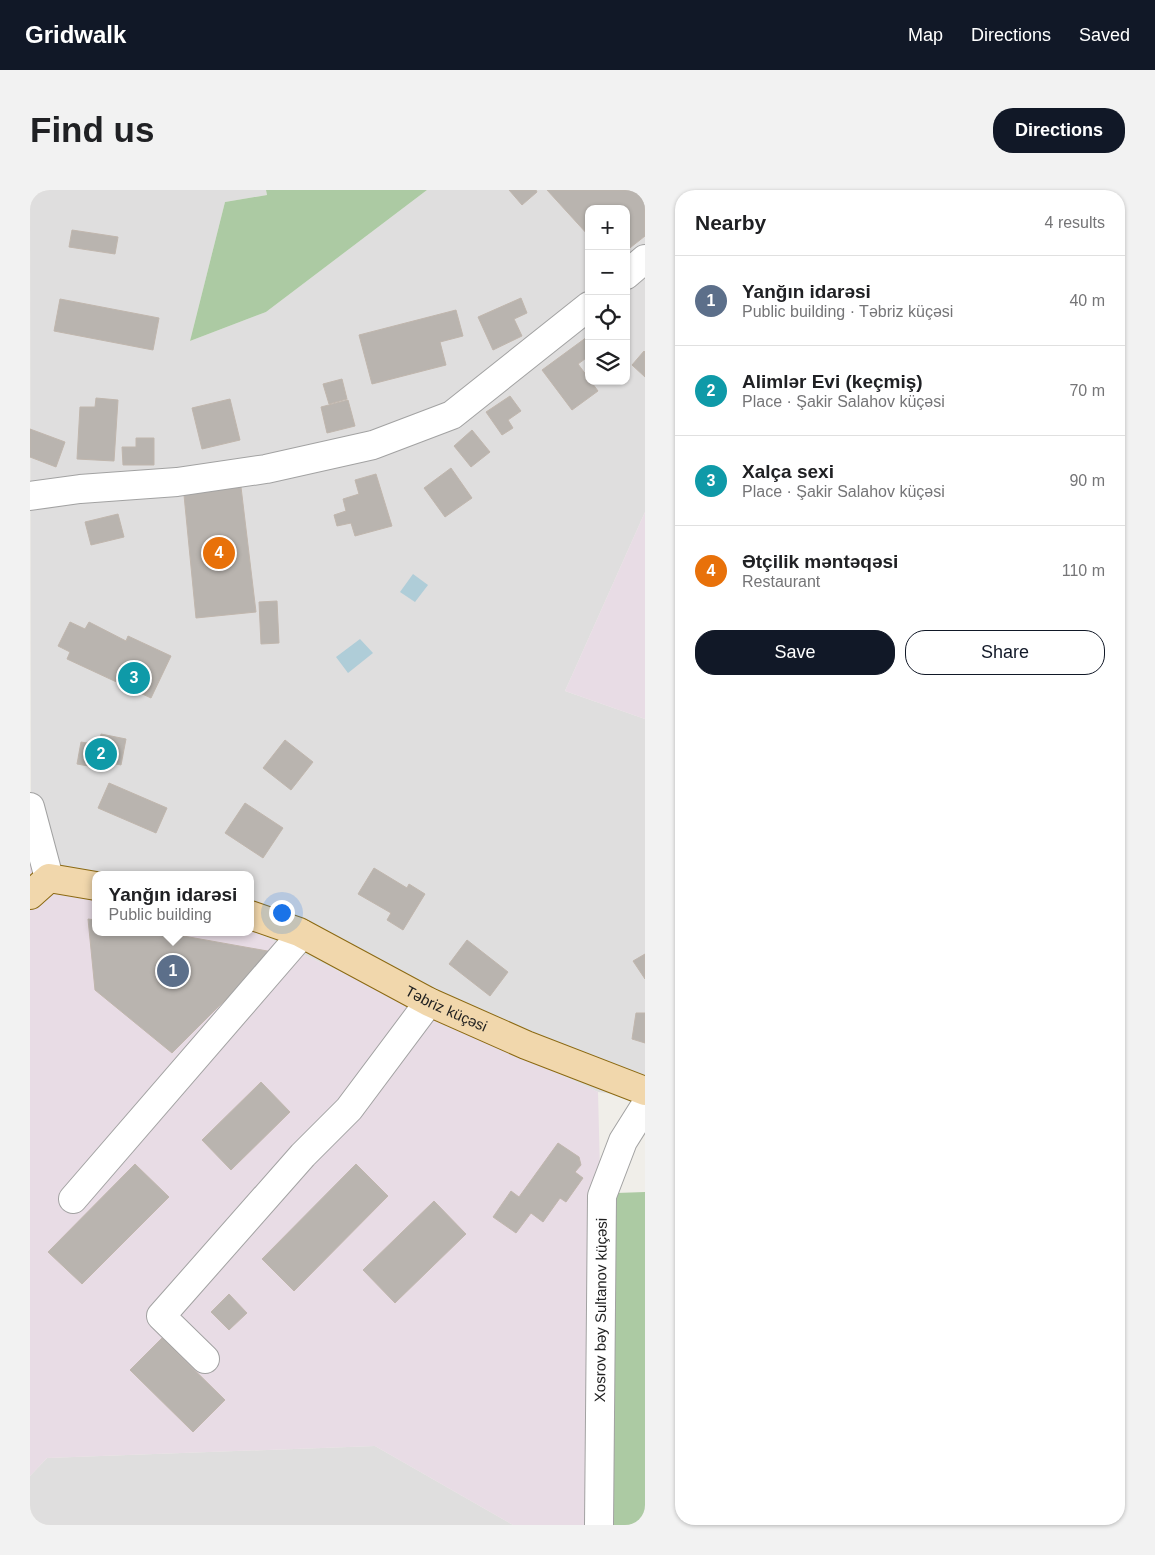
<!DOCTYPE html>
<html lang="en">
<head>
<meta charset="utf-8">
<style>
	body { margin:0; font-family:Helvetica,sans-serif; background:#f2f2f2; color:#202124 }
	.controls { position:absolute; right:15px; top:15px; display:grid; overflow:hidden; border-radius:10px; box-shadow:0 1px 4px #0004 }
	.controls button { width:45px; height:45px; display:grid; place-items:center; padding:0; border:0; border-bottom:1px solid #e0e0e0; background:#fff; color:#202124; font:25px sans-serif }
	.you { position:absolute; left:251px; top:722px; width:18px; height:18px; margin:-12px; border:4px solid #fff; border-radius:50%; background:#1a73e8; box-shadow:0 0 0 8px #1a73e833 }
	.badge { display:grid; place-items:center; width:32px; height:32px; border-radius:50%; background:#111827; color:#fff; font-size:16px; font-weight:700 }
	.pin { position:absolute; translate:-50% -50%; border:2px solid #fff; box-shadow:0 1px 5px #0006 }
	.popup { position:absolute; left:62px; top:681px; width:162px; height:65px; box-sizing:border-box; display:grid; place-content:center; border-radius:10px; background:#fff; filter:drop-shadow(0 1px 4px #0005); font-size:16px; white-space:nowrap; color:#757577 }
	.popup b { font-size:19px; color:#202124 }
	.popup::after { content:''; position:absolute; left:50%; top:100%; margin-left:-10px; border:10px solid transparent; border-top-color:#fff }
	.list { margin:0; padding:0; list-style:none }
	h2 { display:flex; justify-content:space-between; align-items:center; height:65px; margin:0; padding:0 20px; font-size:21px }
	h2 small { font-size:16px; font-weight:400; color:#757577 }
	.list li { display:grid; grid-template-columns:32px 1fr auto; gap:15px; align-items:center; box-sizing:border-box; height:90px; padding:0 20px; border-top:1px solid #e0e0e0 }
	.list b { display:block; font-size:19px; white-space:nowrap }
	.list p { margin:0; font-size:16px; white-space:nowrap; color:#757577 }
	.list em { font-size:16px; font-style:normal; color:#757577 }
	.actions { display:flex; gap:10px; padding:15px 20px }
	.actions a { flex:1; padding:11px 0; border:1px solid #111827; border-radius:20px; text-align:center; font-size:18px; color:#111827 }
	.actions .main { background:#111827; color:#fff }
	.icon { flex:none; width:28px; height:28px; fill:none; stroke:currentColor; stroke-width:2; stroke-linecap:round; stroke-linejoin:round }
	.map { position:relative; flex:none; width:615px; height:1335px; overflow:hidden; border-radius:20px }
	header { display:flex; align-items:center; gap:30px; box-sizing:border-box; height:70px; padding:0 25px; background:#111827; color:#fff }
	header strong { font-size:24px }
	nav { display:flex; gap:28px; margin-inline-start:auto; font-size:18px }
	.intro { display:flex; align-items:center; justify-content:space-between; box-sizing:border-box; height:120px; padding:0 30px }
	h1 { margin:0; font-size:35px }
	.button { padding:12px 22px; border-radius:20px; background:#111827; color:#fff; font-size:18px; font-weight:700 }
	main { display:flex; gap:30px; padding:0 30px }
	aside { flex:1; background:#fff; border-radius:20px; box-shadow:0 1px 4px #0004 }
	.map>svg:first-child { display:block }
	.residential { fill:#dfdede; fill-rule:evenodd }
	.industrial { fill:#e8dce5 }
	.forest { fill:#accaa3 }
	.water { fill:#afcdd8 }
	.building { fill:#b9b4af; stroke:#c0b6ad }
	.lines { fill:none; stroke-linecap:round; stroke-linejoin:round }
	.minor-casing { stroke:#a2a2a2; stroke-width:30 }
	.major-casing { stroke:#8b6912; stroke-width:30 }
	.minor { stroke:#fff; stroke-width:28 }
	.major { stroke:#f1d7ac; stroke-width:28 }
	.labels { text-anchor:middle; stroke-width:4; stroke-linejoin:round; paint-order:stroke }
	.street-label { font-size:15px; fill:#212121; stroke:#fff }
</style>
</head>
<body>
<header>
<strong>Gridwalk</strong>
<nav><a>Map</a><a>Directions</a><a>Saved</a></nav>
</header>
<div class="intro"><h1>Find us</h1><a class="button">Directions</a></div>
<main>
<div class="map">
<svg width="615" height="1335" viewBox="0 0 615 1335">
	<rect width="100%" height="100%" fill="#f0eee9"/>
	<!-- residential -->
	<path class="residential" d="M 0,0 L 236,0 L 237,5 L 195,12 L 160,151 L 236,122 L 397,0 L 615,0 L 615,322 L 535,501 L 615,529 L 615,908 L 568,902 L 221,740 L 220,685 L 66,685 L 65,696 L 1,680 ZM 559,19 L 596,19 L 596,191 L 559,191 Z
		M 345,1256 L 483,1335 L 0,1335 L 0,1286 L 17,1268 Z"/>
	<!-- industrial -->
	<path class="industrial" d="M 615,322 L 615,529 L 535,501 Z
		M 0,668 L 1,680 L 65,696 L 66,742 L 220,742 L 221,740 L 568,902 L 579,1335 L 483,1335 L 345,1256 L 17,1268 L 0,1286 Z"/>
	<!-- forest -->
	<path class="forest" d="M 236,0 L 397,0 L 236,122 L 160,151 L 195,12 L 237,5 Z
		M 615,1002 L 615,1335 L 581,1335 L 586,1003 Z"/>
	<!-- water -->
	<path class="water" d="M 383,384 L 398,395 L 385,412 L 370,402 Z
		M 330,449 L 343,463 L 318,483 L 306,467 Z"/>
	<!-- building -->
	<path class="building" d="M 479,0 L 506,0 L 507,2 L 492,15 Z
		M 517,0 L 615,0 L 615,46 L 596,61 L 596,19 L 559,19 L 559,46 Z
		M 42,40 L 88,47 L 85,64 L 39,57 Z
		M 491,108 L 497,123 L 484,129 L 492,146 L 463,160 L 448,127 Z
		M 30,109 L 129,128 L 123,160 L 24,141 Z
		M 426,120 L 433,146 L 410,152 L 416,175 L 342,194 L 329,145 Z
		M 557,147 L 559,166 L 548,174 L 568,201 L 542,220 L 512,180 Z
		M 614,161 L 615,162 L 615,187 L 602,175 Z
		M 312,189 L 317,209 L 299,214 L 293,194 Z
		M 480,206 L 491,221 L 478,230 L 483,238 L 472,245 L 456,222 Z
		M 66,208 L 88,210 L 84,271 L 47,269 L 50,217 L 65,217 Z
		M 200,209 L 210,250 L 172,259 L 162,218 Z
		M 318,210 L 325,236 L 297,243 L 291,217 Z
		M 0,239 L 35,252 L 26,277 L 0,267 Z
		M 442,240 L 460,262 L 441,277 L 424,256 Z
		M 106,248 L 124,248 L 124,275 L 93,275 L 92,257 L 106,257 Z
		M 421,278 L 442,308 L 415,327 L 394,298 Z
		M 346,284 L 362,336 L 325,346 L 321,333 L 307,336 L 304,325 L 316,321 L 313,309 L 329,304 L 325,290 Z
		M 211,297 L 226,422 L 166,428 L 154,305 Z
		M 88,324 L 94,347 L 61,355 L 55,332 Z
		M 247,411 L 249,453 L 231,454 L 229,412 Z
		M 40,432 L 55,439 L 59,432 L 96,451 L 98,446 L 141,466 L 121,508 L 37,469 L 40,462 L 28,456 Z
		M 71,544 L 96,549 L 91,575 L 76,572 L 75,579 L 47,574 L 51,552 L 69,555 Z
		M 255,550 L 283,572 L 261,600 L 233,578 Z
		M 79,593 L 137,618 L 126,643 L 68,618 Z
		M 215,613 L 253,638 L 233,668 L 195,643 Z
		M 344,678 L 377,698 L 379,694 L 395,704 L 373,740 L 357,730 L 361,723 L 328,704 Z
		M 58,729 L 66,730 L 66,742 L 131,742 L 243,762 L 142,863 L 65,800 Z
		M 437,750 L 478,782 L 460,806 L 419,774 Z
		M 615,764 L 615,789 L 603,771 Z
		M 606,823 L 615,823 L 615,853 L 602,849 Z
		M 231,892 L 260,922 L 201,980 L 172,950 Z
		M 528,953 L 549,967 L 551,975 L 545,982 L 553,988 L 536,1012 L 530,1008 L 513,1032 L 501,1023 L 486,1043 L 463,1027 L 481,1001 L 489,1007 Z
		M 105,974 L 139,1007 L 52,1094 L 18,1062 Z
		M 326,974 L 358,1006 L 264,1101 L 232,1069 Z
		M 404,1011 L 436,1044 L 365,1113 L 333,1080 Z
		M 199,1104 L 217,1123 L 199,1140 L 181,1122 Z
		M 132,1148 L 195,1210 L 163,1242 L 100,1180 Z"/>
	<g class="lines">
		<!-- minor casing -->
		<g class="minor-casing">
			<g id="minor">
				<path d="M 596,85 L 615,69"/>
				<path d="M 0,306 L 50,299 L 147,292 L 236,279 L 343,255 L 422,225 L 559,116"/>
				<path d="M 0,617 L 19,688"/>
				<path d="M 43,1009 L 272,744"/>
				<path d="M 175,1169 L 131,1126 L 273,965 L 319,919 L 399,812"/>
				<path id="s1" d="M 569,1335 L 572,1006 L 593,951 L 615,916"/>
			</g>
		</g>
		<!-- major casing -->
		<g class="major-casing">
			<g id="major">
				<path d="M 0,705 L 19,688 L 66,696"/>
				<path id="s2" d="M 220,725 L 269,742 L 399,812 L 496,855 L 615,901"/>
			</g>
		</g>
		<!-- minor -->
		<use href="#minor" class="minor"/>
		<!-- major -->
		<use href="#major" class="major"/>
	</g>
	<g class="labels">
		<!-- street labels -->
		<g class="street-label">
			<text dy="5" stroke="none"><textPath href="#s2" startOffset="218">Təbriz küçəsi</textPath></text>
			<text dy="5" stroke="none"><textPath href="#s1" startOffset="215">Xosrov bəy Sultanov küçəsi</textPath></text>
		</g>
	</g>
</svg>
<div class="controls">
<button>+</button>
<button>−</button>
<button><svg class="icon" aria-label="locate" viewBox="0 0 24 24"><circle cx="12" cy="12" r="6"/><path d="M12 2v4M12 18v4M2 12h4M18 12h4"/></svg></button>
<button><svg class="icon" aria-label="layers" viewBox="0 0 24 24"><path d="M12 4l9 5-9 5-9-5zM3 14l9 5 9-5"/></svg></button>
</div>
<div class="you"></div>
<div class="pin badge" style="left:143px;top:781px;background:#5c6f8a">1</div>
<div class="popup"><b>Yanğın idarəsi</b>Public building</div>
<div class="pin badge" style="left:71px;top:564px;background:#0f9aa8">2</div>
<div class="pin badge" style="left:104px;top:488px;background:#0f9aa8">3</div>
<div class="pin badge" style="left:189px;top:363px;background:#e8710a">4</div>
</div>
<aside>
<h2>Nearby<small>4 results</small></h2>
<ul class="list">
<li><span class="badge" style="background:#5c6f8a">1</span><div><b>Yanğın idarəsi</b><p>Public building · Təbriz küçəsi</p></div><em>40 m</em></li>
<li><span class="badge" style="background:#0f9aa8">2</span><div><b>Alimlər Evi (keçmiş)</b><p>Place · Şakir Salahov küçəsi</p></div><em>70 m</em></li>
<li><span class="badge" style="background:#0f9aa8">3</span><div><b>Xalça sexi</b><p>Place · Şakir Salahov küçəsi</p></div><em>90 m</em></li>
<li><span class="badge" style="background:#e8710a">4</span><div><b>Ətçilik məntəqəsi</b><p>Restaurant</p></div><em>110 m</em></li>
</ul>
<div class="actions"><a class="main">Save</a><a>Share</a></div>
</aside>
</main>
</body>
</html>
